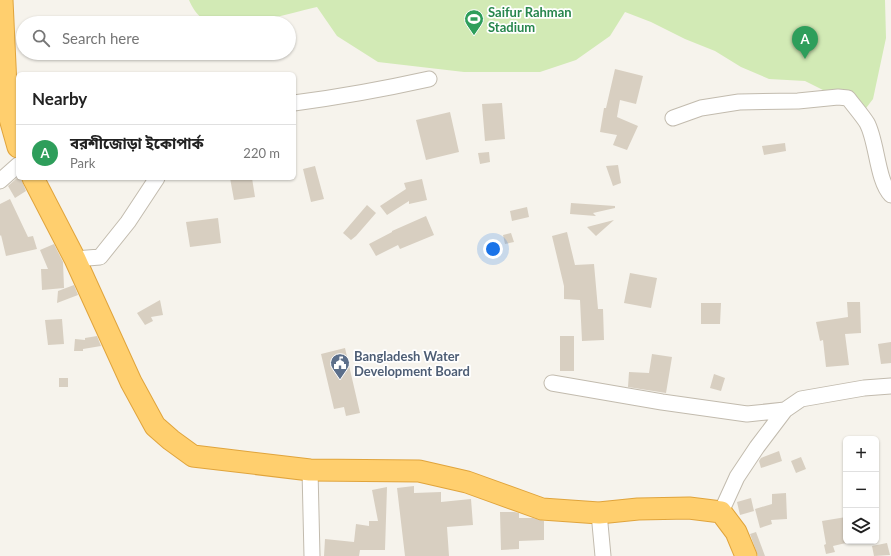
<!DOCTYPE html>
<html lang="en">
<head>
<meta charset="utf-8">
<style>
	body { margin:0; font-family:Lato,"Noto Sans Bengali",sans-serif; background:#f2f2f2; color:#222 }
	.controls { position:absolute; right:12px; bottom:12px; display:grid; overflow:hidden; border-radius:6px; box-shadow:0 1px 3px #0004 }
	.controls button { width:36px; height:36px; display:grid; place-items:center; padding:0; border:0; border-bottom:1px solid #e0e0e0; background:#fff; color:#222; font:20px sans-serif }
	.you { position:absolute; left:493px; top:249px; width:14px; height:14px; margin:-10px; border:3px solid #fff; border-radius:50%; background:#1a73e8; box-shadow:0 0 0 6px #1a73e833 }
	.badge { display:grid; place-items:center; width:26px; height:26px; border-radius:50%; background:#fc3f1d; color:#fff; font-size:13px; font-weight:700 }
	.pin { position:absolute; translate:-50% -33px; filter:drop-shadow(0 1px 2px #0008) }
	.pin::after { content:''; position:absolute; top:21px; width:14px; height:12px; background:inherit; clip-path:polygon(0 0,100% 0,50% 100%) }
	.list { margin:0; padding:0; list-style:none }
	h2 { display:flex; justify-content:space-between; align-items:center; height:52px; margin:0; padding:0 16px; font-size:17px }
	h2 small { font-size:13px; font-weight:400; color:#767676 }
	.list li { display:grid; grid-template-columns:26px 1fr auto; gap:12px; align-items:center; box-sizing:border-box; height:56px; padding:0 16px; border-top:1px solid #e0e0e0 }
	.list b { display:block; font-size:15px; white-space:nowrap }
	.list p { margin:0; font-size:13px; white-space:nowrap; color:#767676 }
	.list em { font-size:13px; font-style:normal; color:#767676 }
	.icon { flex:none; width:22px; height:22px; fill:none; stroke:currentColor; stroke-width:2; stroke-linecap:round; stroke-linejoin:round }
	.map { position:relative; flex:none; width:891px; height:556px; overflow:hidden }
	.search { position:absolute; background:#fff; box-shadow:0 1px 3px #0004; left:16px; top:16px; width:280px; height:44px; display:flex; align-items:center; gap:10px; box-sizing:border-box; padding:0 14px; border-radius:22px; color:#767676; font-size:15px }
	.panel { position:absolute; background:#fff; box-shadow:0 1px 3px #0004; left:16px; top:72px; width:280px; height:108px; border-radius:6px }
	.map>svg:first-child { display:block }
	.green { fill:#d2eab5 }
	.building { fill:#d8cfc1 }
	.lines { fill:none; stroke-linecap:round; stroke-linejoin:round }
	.minor-casing { stroke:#c2bbae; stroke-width:17 }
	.highway-casing { stroke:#e0a43c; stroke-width:23 }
	.minor { stroke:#fff; stroke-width:15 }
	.highway { stroke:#ffcf6e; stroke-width:21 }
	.labels { text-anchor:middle; stroke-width:3.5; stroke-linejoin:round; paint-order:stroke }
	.leisure-label { font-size:13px; font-weight:bold; fill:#27864d; stroke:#fff; text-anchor:start }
	.service-label { font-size:13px; font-weight:bold; fill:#4e5e75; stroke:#fff; text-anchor:start }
</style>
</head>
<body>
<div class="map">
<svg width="891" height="556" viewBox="0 0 891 556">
	<rect width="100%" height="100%" fill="#f6f3ec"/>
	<!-- green -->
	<path class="green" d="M 189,0 L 885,0 L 886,38 L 873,99 L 863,112 L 846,107 L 827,92 L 805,81 L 769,79 L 741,67 L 715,51 L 685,39 L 651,22 L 625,12 L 610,36 L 576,60 L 540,72 L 464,72 L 378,62 L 337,36 L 317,7 C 287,14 234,31 204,19 C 197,16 192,7 189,0 Z"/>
	<!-- building -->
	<path class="building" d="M 615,69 L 643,76 L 636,104 L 620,100 L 617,117 L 638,126 L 627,150 L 613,145 L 617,135 L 600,132 L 604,108 L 606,108 Z
		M 502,103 L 505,139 L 485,141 L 482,104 Z
		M 450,112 L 459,152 L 426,160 L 416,120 Z
		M 785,143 L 786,151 L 764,155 L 762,146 Z
		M 489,152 L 490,162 L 480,164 L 478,153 Z
		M 618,165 L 621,183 L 613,186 L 606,166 Z
		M 315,166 L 324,199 L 311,202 L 303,169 Z
		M 17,178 L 21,178 L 26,191 L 15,198 L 8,186 Z
		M 230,178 L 252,178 L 255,197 L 234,200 Z
		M 422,179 L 427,200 L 409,204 L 409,201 L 387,215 L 380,206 L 406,189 L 404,183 Z
		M 10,199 L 28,237 L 33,236 L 37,249 L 6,256 L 1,235 L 0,236 L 0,204 Z
		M 571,203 L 615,206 L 615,208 L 593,213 L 596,216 L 570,214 Z
		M 367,205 L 376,213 L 356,236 L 351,240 L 343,233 Z
		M 527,207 L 529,217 L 512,221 L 510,211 Z
		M 426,216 L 434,235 L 400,249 L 398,245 L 376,256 L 369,244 L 392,232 L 392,231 Z
		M 218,218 L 221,243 L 190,247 L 186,222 Z
		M 614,220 L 596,236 L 587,227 Z
		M 567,232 L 575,265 L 594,264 L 598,309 L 603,309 L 604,340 L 582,341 L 580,300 L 564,299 L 564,286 L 552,236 Z
		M 511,233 L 514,242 L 505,244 L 503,235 Z
		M 54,244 L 63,262 L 64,288 L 42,290 L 41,269 L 48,269 L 40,250 Z
		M 630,273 L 657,278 L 651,308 L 624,303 Z
		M 74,285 L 78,295 L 57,303 L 58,291 Z
		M 160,300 L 163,315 L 151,317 L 153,321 L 145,325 L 137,313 Z
		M 847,302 L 860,302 L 861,333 L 845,334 L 849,365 L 826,367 L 823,340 L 820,341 L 816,322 L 848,317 Z
		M 701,303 L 721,303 L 720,324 L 701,324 Z
		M 62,319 L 64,344 L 48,345 L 45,320 Z
		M 97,336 L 101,346 L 83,349 L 83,351 L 74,351 L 75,339 L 85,340 L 85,338 Z
		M 560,336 L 574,336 L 574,371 L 560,371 Z
		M 891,342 L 891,363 L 881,364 L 878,344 Z
		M 345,348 L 360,413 L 346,416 L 344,407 L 334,409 L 321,354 Z
		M 652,354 L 672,357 L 666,393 L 628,387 L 629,372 L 649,373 Z
		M 714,374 L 725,378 L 721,391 L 710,388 Z
		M 59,378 L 68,378 L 68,387 L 59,387 Z
		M 779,451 L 782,461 L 761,468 L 759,461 L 761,458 Z
		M 801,457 L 806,469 L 796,473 L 791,461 Z
		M 414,486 L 414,493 L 441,492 L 441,502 L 471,499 L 473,525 L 447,527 L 449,556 L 405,556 L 397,488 Z
		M 387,487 L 385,550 L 360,550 L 359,556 L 324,556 L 325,539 L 354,542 L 356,524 L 369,526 L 369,521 L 378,521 L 372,490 Z
		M 786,493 L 787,519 L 771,520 L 772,524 L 760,528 L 755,509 L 772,504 L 772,494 Z
		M 751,498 L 754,511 L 740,515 L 737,502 Z
		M 500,512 L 514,512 L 519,513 L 519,518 L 533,518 L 544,521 L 544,540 L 519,541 L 519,549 L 501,550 Z
		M 846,517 L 846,543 L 833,546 L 835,552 L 826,554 L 824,545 L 826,544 L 822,521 Z
		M 756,532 L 765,556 L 758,556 L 750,534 Z
		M 887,543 L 890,555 L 874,556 L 872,546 Z"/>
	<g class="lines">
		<!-- minor casing -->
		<g class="minor-casing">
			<path id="minor" d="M 294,103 C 340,97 384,89 429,79
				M 673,118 L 701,108 L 739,102 L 798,101 L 838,97 L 848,98 C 854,106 862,115 867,123 C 877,141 877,181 891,195
				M 0,181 L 18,165
				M 75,259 L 100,257 L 128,222 L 157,178
				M 552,383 L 662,402 L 747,414 L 785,410
				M 310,470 L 312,556
				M 721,512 L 737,477 L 757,447 L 785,410 L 801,399 L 864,388 L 891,386
				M 599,513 L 603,556"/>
		</g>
		<!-- highway casing -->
		<g class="highway-casing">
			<path id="highway" d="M 2,0 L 7,108 L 18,147
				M 33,178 L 75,259 L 131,382 L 155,426 L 171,440 L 193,456 L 310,470 L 419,471 L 467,482 L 542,509 L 599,513 L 638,509 L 689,508 L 721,512 L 736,532 L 746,556"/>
		</g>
		<!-- minor -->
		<use href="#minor" class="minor"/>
		<!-- highway -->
		<use href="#highway" class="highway"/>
	</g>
	<!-- icons -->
	<defs>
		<g id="stadium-pin" transform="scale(1)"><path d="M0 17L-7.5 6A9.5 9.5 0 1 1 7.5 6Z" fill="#2e9e5b" stroke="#fff"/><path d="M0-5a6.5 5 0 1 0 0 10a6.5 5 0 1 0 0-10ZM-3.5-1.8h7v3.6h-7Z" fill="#fff"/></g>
		<g id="civic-pin" transform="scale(1)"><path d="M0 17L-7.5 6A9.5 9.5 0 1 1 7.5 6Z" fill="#5c6f8a" stroke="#fff"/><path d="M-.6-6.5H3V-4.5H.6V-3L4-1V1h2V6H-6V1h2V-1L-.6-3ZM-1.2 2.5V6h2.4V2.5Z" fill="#fff"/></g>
	</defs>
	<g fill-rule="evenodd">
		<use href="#stadium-pin" x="474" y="19"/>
		<use href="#civic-pin" x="340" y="363"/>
	</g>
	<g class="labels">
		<!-- leisure labels -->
		<g class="leisure-label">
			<text x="488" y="17">Saifur Rahman<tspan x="488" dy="15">Stadium</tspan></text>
		</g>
		<!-- service labels -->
		<g class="service-label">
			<text x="354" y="361">Bangladesh Water<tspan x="354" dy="15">Development Board</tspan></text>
		</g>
	</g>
</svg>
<div class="controls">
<button>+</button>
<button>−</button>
<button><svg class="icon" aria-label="layers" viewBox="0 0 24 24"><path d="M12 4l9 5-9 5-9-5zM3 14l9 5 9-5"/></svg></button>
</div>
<div class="you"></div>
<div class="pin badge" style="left:805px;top:59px;background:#2e9e5b">A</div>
<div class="search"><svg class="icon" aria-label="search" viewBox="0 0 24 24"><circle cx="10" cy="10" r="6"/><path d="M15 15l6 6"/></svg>Search here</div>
<section class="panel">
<h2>Nearby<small></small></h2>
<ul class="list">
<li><span class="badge" style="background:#2e9e5b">A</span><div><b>বরশীজোড়া ইকোপার্ক</b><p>Park</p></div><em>220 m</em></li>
</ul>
</section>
</div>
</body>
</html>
